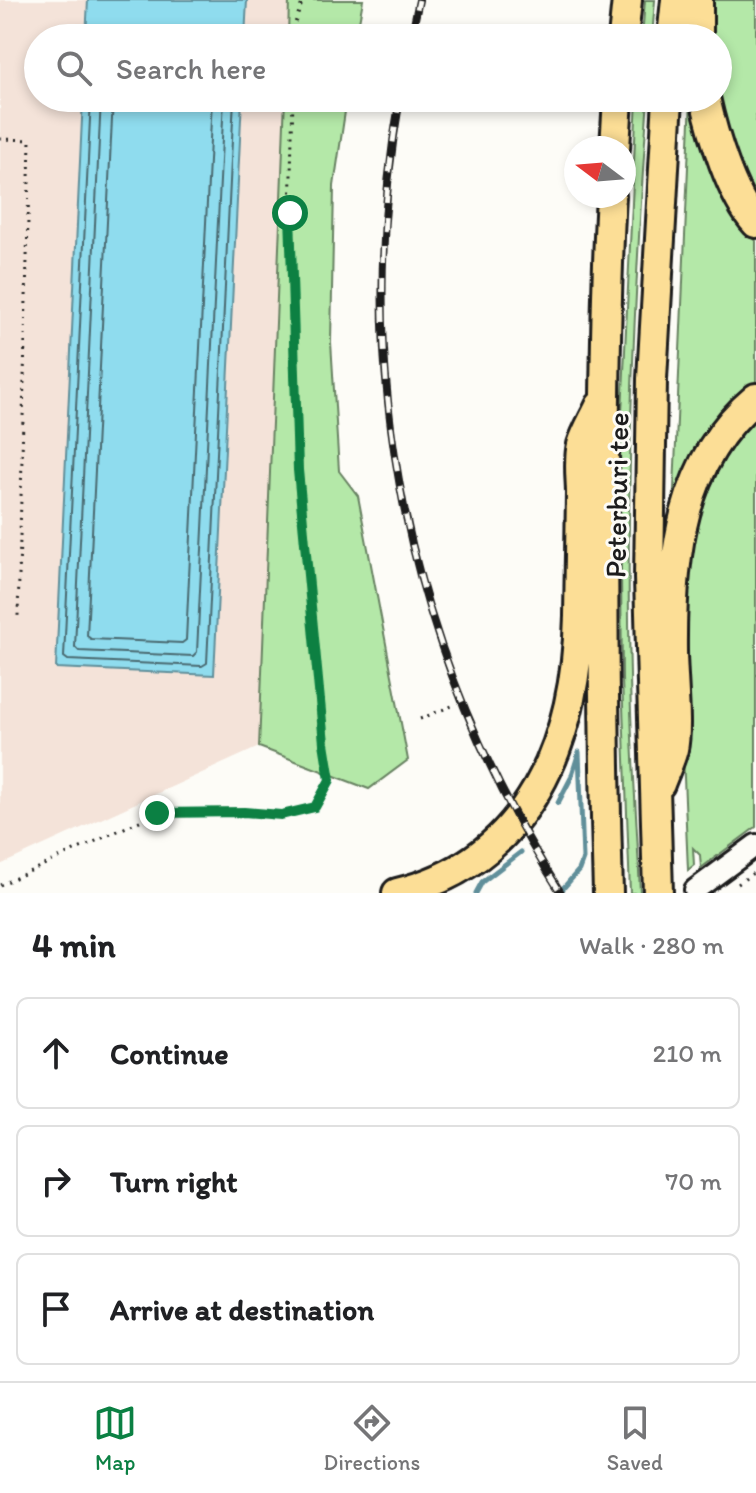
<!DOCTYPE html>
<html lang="en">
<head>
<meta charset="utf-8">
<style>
	body { margin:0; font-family:Itim,sans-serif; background:#f2f2f2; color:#202124 }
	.compass { position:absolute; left:564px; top:136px; width:72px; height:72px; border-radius:50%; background:#fff; box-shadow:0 4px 12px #0003; rotate:286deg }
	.stop { position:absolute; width:24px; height:24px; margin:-18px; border:6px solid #0b8043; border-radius:50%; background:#fff }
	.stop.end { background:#0b8043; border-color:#fff; box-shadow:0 2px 8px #0008 }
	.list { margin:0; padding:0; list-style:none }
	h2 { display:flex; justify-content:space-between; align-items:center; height:104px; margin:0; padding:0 32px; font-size:34px }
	h2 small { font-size:26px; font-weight:400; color:#757577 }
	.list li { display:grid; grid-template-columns:52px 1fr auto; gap:24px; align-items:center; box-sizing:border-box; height:112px; margin:0 16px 16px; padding:0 16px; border:2px solid #e0e0e0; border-radius:12px }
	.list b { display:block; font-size:30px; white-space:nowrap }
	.list em { font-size:26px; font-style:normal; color:#757577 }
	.icon { flex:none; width:44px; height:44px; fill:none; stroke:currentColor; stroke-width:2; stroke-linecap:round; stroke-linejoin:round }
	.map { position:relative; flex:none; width:756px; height:893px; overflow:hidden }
	.search { position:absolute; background:#fff; box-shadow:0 4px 12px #0003; left:24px; right:24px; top:24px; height:88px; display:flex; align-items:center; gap:20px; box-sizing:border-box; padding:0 28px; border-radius:44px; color:#757577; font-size:30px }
	.sheet { height:488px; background:#fff }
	nav { display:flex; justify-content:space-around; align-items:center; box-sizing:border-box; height:112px; border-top:2px solid #e0e0e0; background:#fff; font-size:22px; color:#757577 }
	nav a { display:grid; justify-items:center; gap:4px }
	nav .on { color:#0b8043 }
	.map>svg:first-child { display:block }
	.built { fill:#f4e3d9 }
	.green { fill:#b4e8a8; stroke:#688262; stroke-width:2 }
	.water { fill:#8fdcee; stroke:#618f9a; stroke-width:2 }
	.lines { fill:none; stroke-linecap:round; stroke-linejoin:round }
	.shore { stroke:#4a6970; stroke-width:2 }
	.stream { stroke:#618f9a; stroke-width:5 }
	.minor-casing { stroke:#1c1c1c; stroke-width:26 }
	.highway-casing { stroke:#1c1c1c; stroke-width:34 }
	.path { stroke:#1c1c1c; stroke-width:3; stroke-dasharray:2 6; stroke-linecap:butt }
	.minor { stroke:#fdfcf7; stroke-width:20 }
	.highway { stroke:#fcde96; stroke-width:28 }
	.rail-casing { stroke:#1c1c1c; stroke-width:8 }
	.rail { stroke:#fdfcf7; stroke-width:5; stroke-dasharray:15; stroke-linecap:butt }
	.route { stroke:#0b8043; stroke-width:10 }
	.labels { text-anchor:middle; stroke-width:6; stroke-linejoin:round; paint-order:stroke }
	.street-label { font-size:30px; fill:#1c1c1c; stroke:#fdfcf7 }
</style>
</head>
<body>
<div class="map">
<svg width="756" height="893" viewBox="0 0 756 893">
	<rect width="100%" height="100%" fill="#fdfcf7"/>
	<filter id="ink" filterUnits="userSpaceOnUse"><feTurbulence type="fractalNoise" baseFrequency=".0125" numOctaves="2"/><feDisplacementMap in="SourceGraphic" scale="16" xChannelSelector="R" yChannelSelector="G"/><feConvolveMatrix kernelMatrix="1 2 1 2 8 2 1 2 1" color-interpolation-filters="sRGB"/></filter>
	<g filter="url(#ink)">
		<!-- built -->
		<path class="built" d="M 0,0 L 289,0 L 288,38 L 38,38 L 38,98 L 285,98 L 259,747 L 0,865 Z"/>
		<!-- green -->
		<path class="green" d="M 289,0 L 363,0 L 356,38 L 288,38 Z
			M 645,0 L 655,0 L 652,38 L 642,38 Z
			M 708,0 L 756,0 L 756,206 L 731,159 L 718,98 L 718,38 L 708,38 Z
			M 285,98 L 347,98 L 334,186 L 331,342 L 339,471 L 358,496 L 408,760 L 369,789 L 259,747 Z
			M 637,98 L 648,98 C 634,290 625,482 630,675 C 631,747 637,820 640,893 L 630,893 L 622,679 L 620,456 Z
			M 691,98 L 738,216 L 756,241 L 756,382 L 737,398 L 673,512 Z
			M 756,412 L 756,827 L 701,868 L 700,855 L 693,848 L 694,865 L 688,870 L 680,685 L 684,567 L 710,473 Z"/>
		<!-- water -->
		<path class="water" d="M 88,0 L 247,0 L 245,38 L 86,38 Z
			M 83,98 L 242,98 L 214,675 L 56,668 Z"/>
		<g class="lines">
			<!-- shore -->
			<path class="shore" d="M 91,98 L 64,657 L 68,660 L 202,666 L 207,663 L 234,98
				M 101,98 L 75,647 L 79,651 L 193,656 L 197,652 L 224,98
				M 113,98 L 87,636 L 91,639 L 182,643 L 186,640 L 212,98"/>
			<!-- stream -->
			<path class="stream" d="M 558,803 L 571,778 L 579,752 L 583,859 L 579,870 L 559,893
				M 476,893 L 482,882 L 521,852"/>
			<!-- minor casing -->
			<g class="minor-casing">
				<path id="minor" d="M 695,890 L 756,845"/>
			</g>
			<!-- highway casing -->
			<g class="highway-casing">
				<path id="highway" d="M 623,38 L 627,0
					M 672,38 L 676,0
					M 698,38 L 698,0
					M 705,98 C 713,134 731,196 756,223
					M 615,148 L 618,98
					M 660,784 C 664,773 670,761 673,749 C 678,728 672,676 672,651 C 671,559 680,461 756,398
					M 397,893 C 530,861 576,741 579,616 C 580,575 580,534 581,494 C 581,479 578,459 582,445 C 586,432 594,419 600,406
					M 608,893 C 603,727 602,562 605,396 C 606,329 607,263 611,196
					M 658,893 L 649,578 L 652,379 L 668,98"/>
			</g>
			<!-- path -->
			<path class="path" d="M 295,38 L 295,23 L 303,0
				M 0,139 L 30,140 L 18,616
				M 420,719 L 452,706
				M 738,884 L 756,871
				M 0,885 L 157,813 L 244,812 L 281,815 L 315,807 L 330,780 L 324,743 L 298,470 L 290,213 L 293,98"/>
			<!-- minor -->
			<use href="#minor" class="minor"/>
			<!-- highway -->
			<use href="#highway" class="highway"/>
			<!-- rail casing -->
			<g class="rail-casing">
				<path id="rail" d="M 411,38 L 419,0
					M 400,98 C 350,377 409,655 561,893"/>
			</g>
			<!-- rail -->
			<use href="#rail" class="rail"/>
		</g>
	</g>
	<g class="lines" filter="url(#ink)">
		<!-- route -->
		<path class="route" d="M 157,813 L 244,812 L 281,815 L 315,807 L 330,780 L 324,743 L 298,470 L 290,213"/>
	</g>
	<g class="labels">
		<!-- street labels -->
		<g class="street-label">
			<text transform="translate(617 495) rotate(-89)" y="10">Peterburi tee</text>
		</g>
	</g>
</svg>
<svg class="compass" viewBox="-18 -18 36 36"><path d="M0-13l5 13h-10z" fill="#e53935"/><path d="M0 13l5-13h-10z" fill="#757577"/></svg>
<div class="stop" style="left:290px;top:213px"></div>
<div class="stop end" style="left:157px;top:813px"></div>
<div class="search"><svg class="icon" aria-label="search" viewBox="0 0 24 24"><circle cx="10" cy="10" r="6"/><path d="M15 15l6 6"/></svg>Search here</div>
</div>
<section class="sheet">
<h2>4 min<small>Walk · 280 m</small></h2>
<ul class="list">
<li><svg class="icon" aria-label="ahead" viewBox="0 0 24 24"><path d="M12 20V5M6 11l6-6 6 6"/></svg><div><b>Continue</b></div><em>210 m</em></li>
<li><svg class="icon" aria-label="right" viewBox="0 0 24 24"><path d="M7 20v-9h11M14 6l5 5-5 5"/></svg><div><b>Turn right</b></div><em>70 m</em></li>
<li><svg class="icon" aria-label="arrive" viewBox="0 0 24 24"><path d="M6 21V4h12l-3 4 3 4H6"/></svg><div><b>Arrive at destination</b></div></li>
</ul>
</section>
<nav>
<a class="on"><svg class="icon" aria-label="map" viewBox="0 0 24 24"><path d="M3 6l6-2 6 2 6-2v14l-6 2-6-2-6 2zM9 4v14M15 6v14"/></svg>Map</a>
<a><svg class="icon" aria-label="directions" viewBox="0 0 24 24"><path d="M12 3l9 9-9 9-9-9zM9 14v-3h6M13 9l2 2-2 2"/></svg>Directions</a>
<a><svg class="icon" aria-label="saved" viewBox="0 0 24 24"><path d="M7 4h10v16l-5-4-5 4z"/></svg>Saved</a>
</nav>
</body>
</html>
